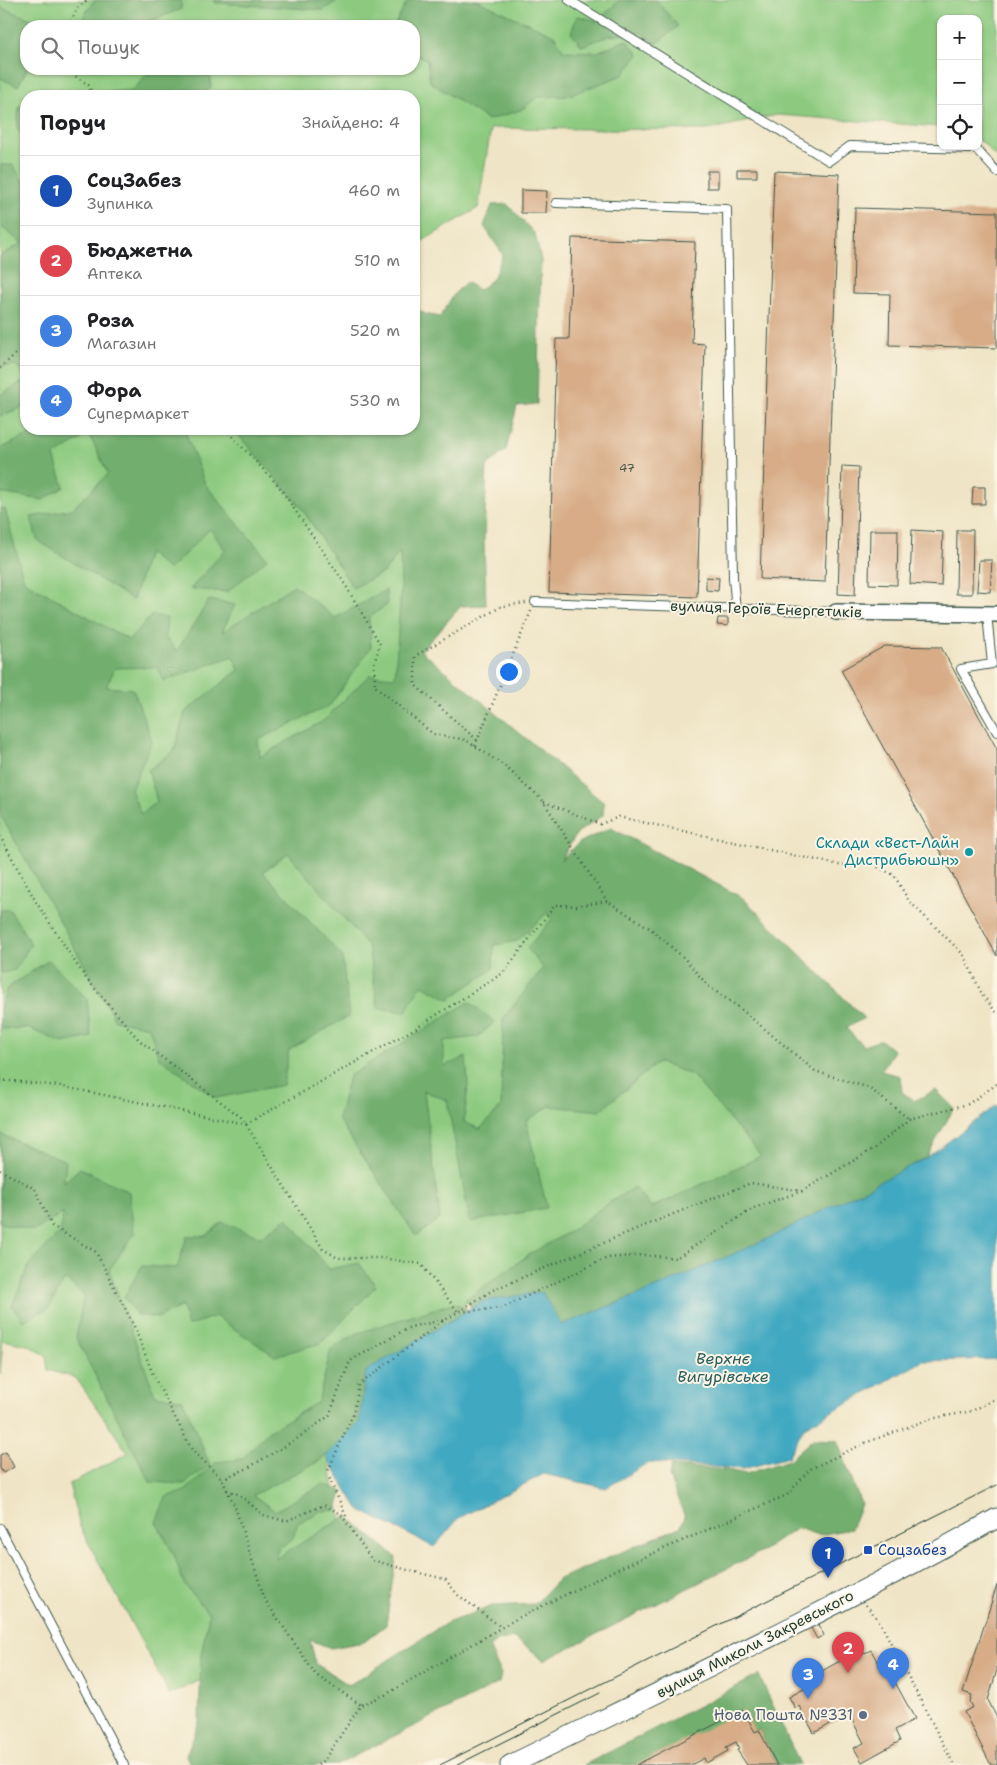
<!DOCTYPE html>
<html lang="uk">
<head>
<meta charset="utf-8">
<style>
	body { margin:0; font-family:"Shantell Sans",sans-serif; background:#f2f2f2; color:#202124 }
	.controls { position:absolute; right:15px; top:15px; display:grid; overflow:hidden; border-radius:10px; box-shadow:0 1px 4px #0004 }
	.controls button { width:45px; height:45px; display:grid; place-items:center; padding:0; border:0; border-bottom:1px solid #e0e0e0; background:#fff; color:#202124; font:25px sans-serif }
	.you { position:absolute; left:508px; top:671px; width:18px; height:18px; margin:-12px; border:4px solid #fff; border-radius:50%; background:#1a73e8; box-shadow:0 0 0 8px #1a73e833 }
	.badge { display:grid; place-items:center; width:32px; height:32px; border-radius:50%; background:#2563eb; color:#fff; font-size:16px; font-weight:700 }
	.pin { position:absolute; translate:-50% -41px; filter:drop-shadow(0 1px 2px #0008) }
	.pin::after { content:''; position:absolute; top:26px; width:18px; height:15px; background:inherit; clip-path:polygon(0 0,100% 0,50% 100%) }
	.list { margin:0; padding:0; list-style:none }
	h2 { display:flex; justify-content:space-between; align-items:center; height:65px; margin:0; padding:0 20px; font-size:21px }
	h2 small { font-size:16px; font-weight:400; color:#757577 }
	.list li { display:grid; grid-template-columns:32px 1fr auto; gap:15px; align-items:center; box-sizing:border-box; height:70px; padding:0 20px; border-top:1px solid #e0e0e0 }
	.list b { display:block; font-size:19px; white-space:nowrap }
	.list p { margin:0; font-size:16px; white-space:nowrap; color:#757577 }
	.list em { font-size:16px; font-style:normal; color:#757577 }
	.icon { flex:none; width:28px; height:28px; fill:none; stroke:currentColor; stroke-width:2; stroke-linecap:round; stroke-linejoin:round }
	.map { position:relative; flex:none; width:997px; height:1765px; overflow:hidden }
	.search { position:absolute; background:#fff; box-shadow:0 1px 4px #0004; left:20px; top:20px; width:400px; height:55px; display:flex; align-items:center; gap:12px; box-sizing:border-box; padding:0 18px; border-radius:20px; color:#757577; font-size:19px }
	.panel { position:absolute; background:#fff; box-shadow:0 1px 4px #0004; left:20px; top:90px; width:400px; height:345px; border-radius:20px }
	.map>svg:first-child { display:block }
	.green { fill:#8dca80; stroke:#56845a; fill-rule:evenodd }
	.forest { fill:#72ae6e; stroke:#487651; fill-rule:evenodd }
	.water { fill:#41a8c1; stroke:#30727a }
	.building { fill:#d7ac87 }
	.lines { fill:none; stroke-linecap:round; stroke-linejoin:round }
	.service-casing { stroke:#3e564a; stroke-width:10 }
	.minor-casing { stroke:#3e564a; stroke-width:18 }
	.tertiary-casing { stroke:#3e564a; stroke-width:21 }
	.path { stroke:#3e564a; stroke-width:2.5; stroke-dasharray:1 4; stroke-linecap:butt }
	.service { stroke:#fff; stroke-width:8 }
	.minor { stroke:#fff; stroke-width:15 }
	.tertiary { stroke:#fff; stroke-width:19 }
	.tram { stroke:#1f3d34; stroke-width:1 }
	.culture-dot { fill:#0f9aa8; stroke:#fcf5e5; stroke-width:2 }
	.transit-dot { fill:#1a4fb4; stroke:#fcf5e5; stroke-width:2 }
	.service-dot { fill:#5c6f8a; stroke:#fcf5e5; stroke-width:2 }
	.labels { text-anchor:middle; stroke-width:4; stroke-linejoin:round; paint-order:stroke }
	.number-label { font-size:12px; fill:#4d5949 }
	.street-label { font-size:15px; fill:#1f3d34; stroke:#fcf5e5 }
	.culture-label { font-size:15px; fill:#0d838f; stroke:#fcf5e5; text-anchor:end }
	.transit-label { font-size:15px; fill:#164399; stroke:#fcf5e5; text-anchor:start }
	.service-label { font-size:15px; fill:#4e5e75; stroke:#fcf5e5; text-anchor:end }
	.water-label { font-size:16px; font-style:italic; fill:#295d5e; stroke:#fcf5e5 }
</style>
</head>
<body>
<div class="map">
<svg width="997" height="1765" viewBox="0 0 997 1765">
	<rect width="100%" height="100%" fill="#fcf5e5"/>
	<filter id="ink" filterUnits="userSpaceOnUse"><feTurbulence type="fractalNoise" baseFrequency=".02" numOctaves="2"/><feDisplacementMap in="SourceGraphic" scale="10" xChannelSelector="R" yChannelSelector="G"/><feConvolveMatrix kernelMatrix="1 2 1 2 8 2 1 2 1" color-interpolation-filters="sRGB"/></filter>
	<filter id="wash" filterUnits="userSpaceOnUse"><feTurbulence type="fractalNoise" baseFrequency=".0096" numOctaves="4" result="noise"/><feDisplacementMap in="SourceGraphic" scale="20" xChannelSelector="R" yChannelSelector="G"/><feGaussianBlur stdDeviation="1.12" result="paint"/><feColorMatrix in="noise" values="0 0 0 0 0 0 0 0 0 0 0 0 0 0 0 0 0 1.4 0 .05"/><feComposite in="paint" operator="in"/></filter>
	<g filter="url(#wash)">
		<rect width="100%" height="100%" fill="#efe4c5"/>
		<!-- green -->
		<path class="green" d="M 0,0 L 997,0 L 997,158 L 982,142 L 978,140 L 978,19 L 941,19 L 941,127 L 777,115 L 707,130 L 491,128 L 478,208 L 414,246 L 414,96 L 26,96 L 26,429 L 352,429 L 446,478 L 410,692 L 829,1139 L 601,1226 L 354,1368 L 324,1441 L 354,1580 L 211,1675 L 170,1695 L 80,1527 L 69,1484 L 128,1453 L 76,1378 L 48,1370 L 46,1355 L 27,1345 L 3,1340 L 0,1374 ZM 26,26 L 414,26 L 414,69 L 26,69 Z"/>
		<!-- forest -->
		<path class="forest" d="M 98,0 L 181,0 L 181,9 L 138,26 L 78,26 L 92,3 Z
			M 214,0 L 339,0 L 323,10 L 215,3 Z
			M 408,0 L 476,0 L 554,35 L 564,51 L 597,52 L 626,40 L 639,54 L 623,75 L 567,96 L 538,97 L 521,110 L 488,120 L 430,82 L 427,60 L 414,53 L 414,26 L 394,26 Z
			M 619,0 L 656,0 L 678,26 L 657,44 L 641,32 L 609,36 L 582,46 L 571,33 L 577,16 L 598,21 Z
			M 0,7 L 31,19 L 35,26 L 26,26 L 27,69 L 18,86 L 0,78 Z
			M 152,69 L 210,69 L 211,88 L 199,96 L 68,96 L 133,90 Z
			M 26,105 L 26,140 L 17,129 L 19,106 Z
			M 0,165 L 13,165 L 26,186 L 26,378 L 16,365 L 0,367 L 0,256 L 22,243 L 0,226 Z
			M 507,204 L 535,234 L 541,260 L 537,404 L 517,406 L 506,450 L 487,466 L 484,541 L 486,605 L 461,606 L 421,651 L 604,803 L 603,815 L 577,833 L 561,860 L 580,842 L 611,828 L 743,898 L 864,1018 L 846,1028 L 863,1046 L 881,1040 L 894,1051 L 881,1071 L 900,1076 L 902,1092 L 914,1101 L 936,1090 L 954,1108 L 926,1158 L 602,1337 L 482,1326 L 466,1299 L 530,1254 L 572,1230 L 598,1210 L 634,1187 L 652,1208 L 761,1156 L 692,1075 L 658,1062 L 600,1111 L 550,1106 L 526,1121 L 547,1208 L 470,1222 L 447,1100 L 424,1091 L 440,1219 L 416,1236 L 338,1119 L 349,1076 L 469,1002 L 495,1022 L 477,1037 L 444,1041 L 444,1066 L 466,1057 L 468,1086 L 464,1122 L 480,1129 L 501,1107 L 503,1019 L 543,968 L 527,948 L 553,918 L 547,913 L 517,941 L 494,945 L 493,969 L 449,999 L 422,985 L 405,1012 L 378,1008 L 368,946 L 288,853 L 263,872 L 342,956 L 349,1016 L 289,1050 L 283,1085 L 216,1098 L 159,1058 L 149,1027 L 115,1020 L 0,814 L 0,508 L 5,509 L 24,581 L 129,640 L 152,615 L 167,618 L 165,637 L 177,651 L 209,600 L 235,605 L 222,632 L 294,585 L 335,618 L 386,590 L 387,605 L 369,617 L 371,647 L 330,705 L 258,740 L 260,757 L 323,721 L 369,675 L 395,677 L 401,586 L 400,552 L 384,572 L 353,588 L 301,507 L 233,429 L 414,429 L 414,307 L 425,314 L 440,317 L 455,293 L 466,282 L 479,290 L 493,279 L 503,255 L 484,226 L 492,205 ZM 233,656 L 239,670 L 185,712 L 174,751 L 148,770 L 157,801 L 141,814 L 131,790 L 152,741 L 133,689 L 106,687 L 115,668 L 157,667 L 164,681 Z
			M 26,380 L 26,406 L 0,416 L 0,395 Z
			M 40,429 L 184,429 L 205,484 L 267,559 L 227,592 L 190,589 L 225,550 L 210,529 L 169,570 L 148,553 L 133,600 L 37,540 L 31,517 L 72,509 L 108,474 L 89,434 L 54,456 L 64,487 L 43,500 L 0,493 L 0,449 Z
			M 0,910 L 10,910 L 31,944 L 15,970 L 2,973 L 0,972 Z
			M 49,960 L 87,999 L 91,1037 L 63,1043 L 27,1028 L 0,1029 L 0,1011 L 7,988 Z
			M 0,1134 L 66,1161 L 64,1182 L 80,1168 L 129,1192 L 134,1234 L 109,1270 L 155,1395 L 183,1400 L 210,1465 L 184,1484 L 150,1482 L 76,1338 L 84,1295 L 65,1279 L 49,1308 L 23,1321 L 12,1306 L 29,1265 L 60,1232 L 63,1213 L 34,1231 L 0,1223 Z
			M 287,1218 L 329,1269 L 359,1263 L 376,1286 L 321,1343 L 275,1356 L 215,1316 L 188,1326 L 182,1306 L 157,1318 L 137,1315 L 124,1297 L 142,1266 L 177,1268 L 187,1236 L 206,1236 L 222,1222 L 260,1237 Z
			M 453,1303 L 466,1308 L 461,1327 L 366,1422 L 321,1460 L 253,1495 L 275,1511 L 323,1484 L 343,1491 L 336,1510 L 321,1511 L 298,1523 L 293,1538 L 278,1549 L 275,1559 L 346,1516 L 396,1557 L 386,1625 L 364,1642 L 331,1648 L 310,1640 L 316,1664 L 349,1685 L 447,1623 L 492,1606 L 535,1604 L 559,1579 L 680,1527 L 685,1517 L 669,1477 L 671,1466 L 727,1470 L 746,1474 L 789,1460 L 813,1439 L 837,1440 L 861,1504 L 851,1529 L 818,1535 L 797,1528 L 764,1550 L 543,1661 L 535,1653 L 514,1638 L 497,1641 L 489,1647 L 501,1674 L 499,1683 L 337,1765 L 192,1765 L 186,1756 L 199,1722 L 201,1655 L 209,1614 L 184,1584 L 174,1555 L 156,1522 L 166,1497 L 185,1491 L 217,1462 L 242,1459 L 269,1431 L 318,1402 L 331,1349 L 358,1333 Z
			M 759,1675 L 800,1765 L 777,1765 L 759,1730 L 636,1765 L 584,1765 Z"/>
		<!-- water -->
		<path class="water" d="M 997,1105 L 997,1359 L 923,1361 L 804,1427 L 788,1457 L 743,1469 L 649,1462 L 606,1488 L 544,1474 L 459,1518 L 434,1547 L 359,1510 L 326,1456 L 359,1422 L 366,1371 L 483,1301 L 542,1292 L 561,1325 L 660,1286 L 765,1240 L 926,1158 Z"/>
		<g id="blocks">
			<!-- building -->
			<path class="building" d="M 737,169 L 757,169 L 757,177 L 737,177 Z
				M 707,171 L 718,171 L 718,188 L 707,188 Z
				M 774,171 L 839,174 L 825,582 L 760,579 Z
				M 521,190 L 547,191 L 546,213 L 521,213 Z
				M 855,208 L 997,212 L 997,348 L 889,345 L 890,294 L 853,293 Z
				M 572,238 L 695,242 L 692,343 L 705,344 L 697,597 L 549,592 L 556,339 L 569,339 Z
				M 842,466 L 859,467 L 855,595 L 838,594 Z
				M 973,487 L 985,487 L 985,504 L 972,504 Z
				M 870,530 L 898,530 L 897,585 L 869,584 Z
				M 912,530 L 943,532 L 941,586 L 910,584 Z
				M 957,530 L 973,530 L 972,594 L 956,594 Z
				M 979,560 L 992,560 L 990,592 L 977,591 Z
				M 706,577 L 719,578 L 718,591 L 706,590 Z
				M 718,618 L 728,618 L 728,626 L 717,625 Z
				M 885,646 L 941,647 L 997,749 L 997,956 L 841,670 Z
				M 6,1452 L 14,1467 L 3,1473 L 0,1468 L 0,1455 Z
				M 997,1585 L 997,1670 L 988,1700 L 997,1718 L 997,1765 L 991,1765 L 964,1712 L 973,1707 L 970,1702 L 972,1695 L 963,1692 Z
				M 817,1623 L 824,1635 L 817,1639 L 810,1626 Z
				M 871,1650 L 884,1674 L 889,1671 L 915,1719 L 895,1730 L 900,1741 L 862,1762 L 854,1748 L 864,1743 L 849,1714 L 814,1733 L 799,1706 L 795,1708 L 789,1697 L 815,1683 L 811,1677 L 847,1657 L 849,1661 Z
				M 743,1710 L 755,1732 L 759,1730 L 777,1765 L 747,1765 L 737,1750 L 739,1749 L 736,1742 L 726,1747 L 728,1751 L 706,1763 L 704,1758 L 691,1765 L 636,1765 Z"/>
		</g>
	</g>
	<g filter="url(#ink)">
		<use href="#blocks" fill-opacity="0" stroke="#3e564a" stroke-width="1"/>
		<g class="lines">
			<!-- service casing -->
			<g class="service-casing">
				<path id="service" d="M 569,0 L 829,161 L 850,146 L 976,149 L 997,172
					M 556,203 L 727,209 L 733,578 L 736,609
					M 535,602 L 836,612
					M 987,614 L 992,664 L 961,669 L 997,732
					M 0,1528 L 124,1765"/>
			</g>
			<!-- minor casing -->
			<g class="minor-casing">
				<path id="minor" d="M 836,612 L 997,614"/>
			</g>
			<!-- tertiary casing -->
			<g class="tertiary-casing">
				<path id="tertiary" d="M 510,1765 C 673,1685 838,1607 997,1518"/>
			</g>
			<!-- path -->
			<path class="path" d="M 69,26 L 77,8 L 88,0
				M 70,69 L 71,73 L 90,86 L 91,96
				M 0,368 L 26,345
				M 225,429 L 278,485 L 343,581 L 380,644 L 374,664 L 375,686 L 433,734 L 466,740 L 506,767 L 543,801 L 607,901
				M 477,740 L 415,685 L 415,656 L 502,606 L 526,603
				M 475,746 L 531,611
				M 544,802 L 600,824 L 619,817 L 839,865 L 871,864 L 894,875 L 909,901 L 963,954 L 983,996 L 997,1013
				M 0,836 L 36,902 L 85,977 L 139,1040 L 242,1118 L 323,1249 L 338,1258 L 382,1258 L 421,1264 L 458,1312 L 502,1308 L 607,1258 L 644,1255 L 676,1258 L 754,1208 L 802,1191
				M 0,1080 L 60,1086 L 246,1124 L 416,1028 L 503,973 L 555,905 L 577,906 L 607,901 L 651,929 L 685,959 L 708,986 L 737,1006 L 815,1071 L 869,1088 L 909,1119
				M 0,1170 L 35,1189 L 52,1226 L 96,1252 L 134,1326 L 154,1377 L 192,1450 L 222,1479 L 235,1507 L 265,1600 L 316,1675 L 361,1705
				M 222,1479 L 246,1469 L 295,1440 L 329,1416 L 350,1361 L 410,1327 L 445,1320 L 493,1290 L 636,1229 L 751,1183 L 802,1191 L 875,1148 L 909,1119 L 968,1104 L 997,1084
				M 227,1490 L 240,1495 L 263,1515 L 286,1521 L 324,1505 L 341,1514 L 372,1560 L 411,1571 L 445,1579 L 458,1595 L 501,1627
				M 346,1516 L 327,1473 L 354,1412 L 359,1385 L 444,1320
				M 866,1605 L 880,1622 L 954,1765
				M 318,1765 L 324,1760 L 361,1705 L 385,1695 L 516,1619 L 613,1571 L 787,1495 L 810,1469 L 865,1443 L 930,1419 L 972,1411 L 997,1398"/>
			<!-- service -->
			<use href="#service" class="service"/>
			<!-- minor -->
			<use href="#minor" class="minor"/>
			<!-- tertiary -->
			<use href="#tertiary" class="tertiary"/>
			<!-- tram -->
			<path class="tram" d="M 440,1765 L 997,1485
				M 457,1765 L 600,1693"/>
		</g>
	</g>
	<!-- markers -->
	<circle class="culture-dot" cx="969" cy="852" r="5"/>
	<rect class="transit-dot" x="863" y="1545" width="10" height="10" rx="2.5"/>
	<circle class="service-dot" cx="863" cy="1715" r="5"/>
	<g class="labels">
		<!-- number labels -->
		<g class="number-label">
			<text x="627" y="472">47</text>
		</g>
		<!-- street labels -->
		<g class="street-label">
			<text transform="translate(766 609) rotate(2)" y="5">вулиця Героїв Енергетиків</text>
			<text transform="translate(755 1644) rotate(-27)" y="5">вулиця Миколи Закревського</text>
		</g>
		<!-- culture labels -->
		<g class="culture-label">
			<text x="959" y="848">Склади «Вест-Лайн<tspan x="959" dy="17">Дистрибьюшн»</tspan></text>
		</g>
		<!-- transit labels -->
		<g class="transit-label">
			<text x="878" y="1555">Соцзабез</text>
		</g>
		<!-- service labels -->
		<g class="service-label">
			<text x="853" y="1720">Нова Пошта №331</text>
		</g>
		<!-- water labels -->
		<g class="water-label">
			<text x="723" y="1364">Верхнє<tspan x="723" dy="18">Вигурівське</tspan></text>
		</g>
	</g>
</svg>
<div class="controls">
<button>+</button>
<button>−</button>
<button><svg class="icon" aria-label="locate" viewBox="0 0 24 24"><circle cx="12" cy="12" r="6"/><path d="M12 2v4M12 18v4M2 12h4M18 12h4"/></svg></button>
</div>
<div class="you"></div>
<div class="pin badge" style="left:828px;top:1578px;background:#1a4fb4">1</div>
<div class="pin badge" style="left:848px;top:1673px;background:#e0444e">2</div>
<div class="pin badge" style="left:808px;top:1699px;background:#3f7fe0">3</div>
<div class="pin badge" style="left:893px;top:1689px;background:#3f7fe0">4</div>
<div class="search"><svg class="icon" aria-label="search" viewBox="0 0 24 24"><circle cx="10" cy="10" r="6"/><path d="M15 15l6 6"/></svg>Пошук</div>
<section class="panel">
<h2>Поруч<small>Знайдено: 4</small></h2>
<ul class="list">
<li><span class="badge" style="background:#1a4fb4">1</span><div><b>СоцЗабез</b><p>Зупинка</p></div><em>460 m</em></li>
<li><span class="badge" style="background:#e0444e">2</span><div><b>Бюджетна</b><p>Аптека</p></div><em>510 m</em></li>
<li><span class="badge" style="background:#3f7fe0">3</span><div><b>Роза</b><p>Магазин</p></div><em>520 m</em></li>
<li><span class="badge" style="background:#3f7fe0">4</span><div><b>Фора</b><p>Супермаркет</p></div><em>530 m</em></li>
</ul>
</section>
</div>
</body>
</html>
